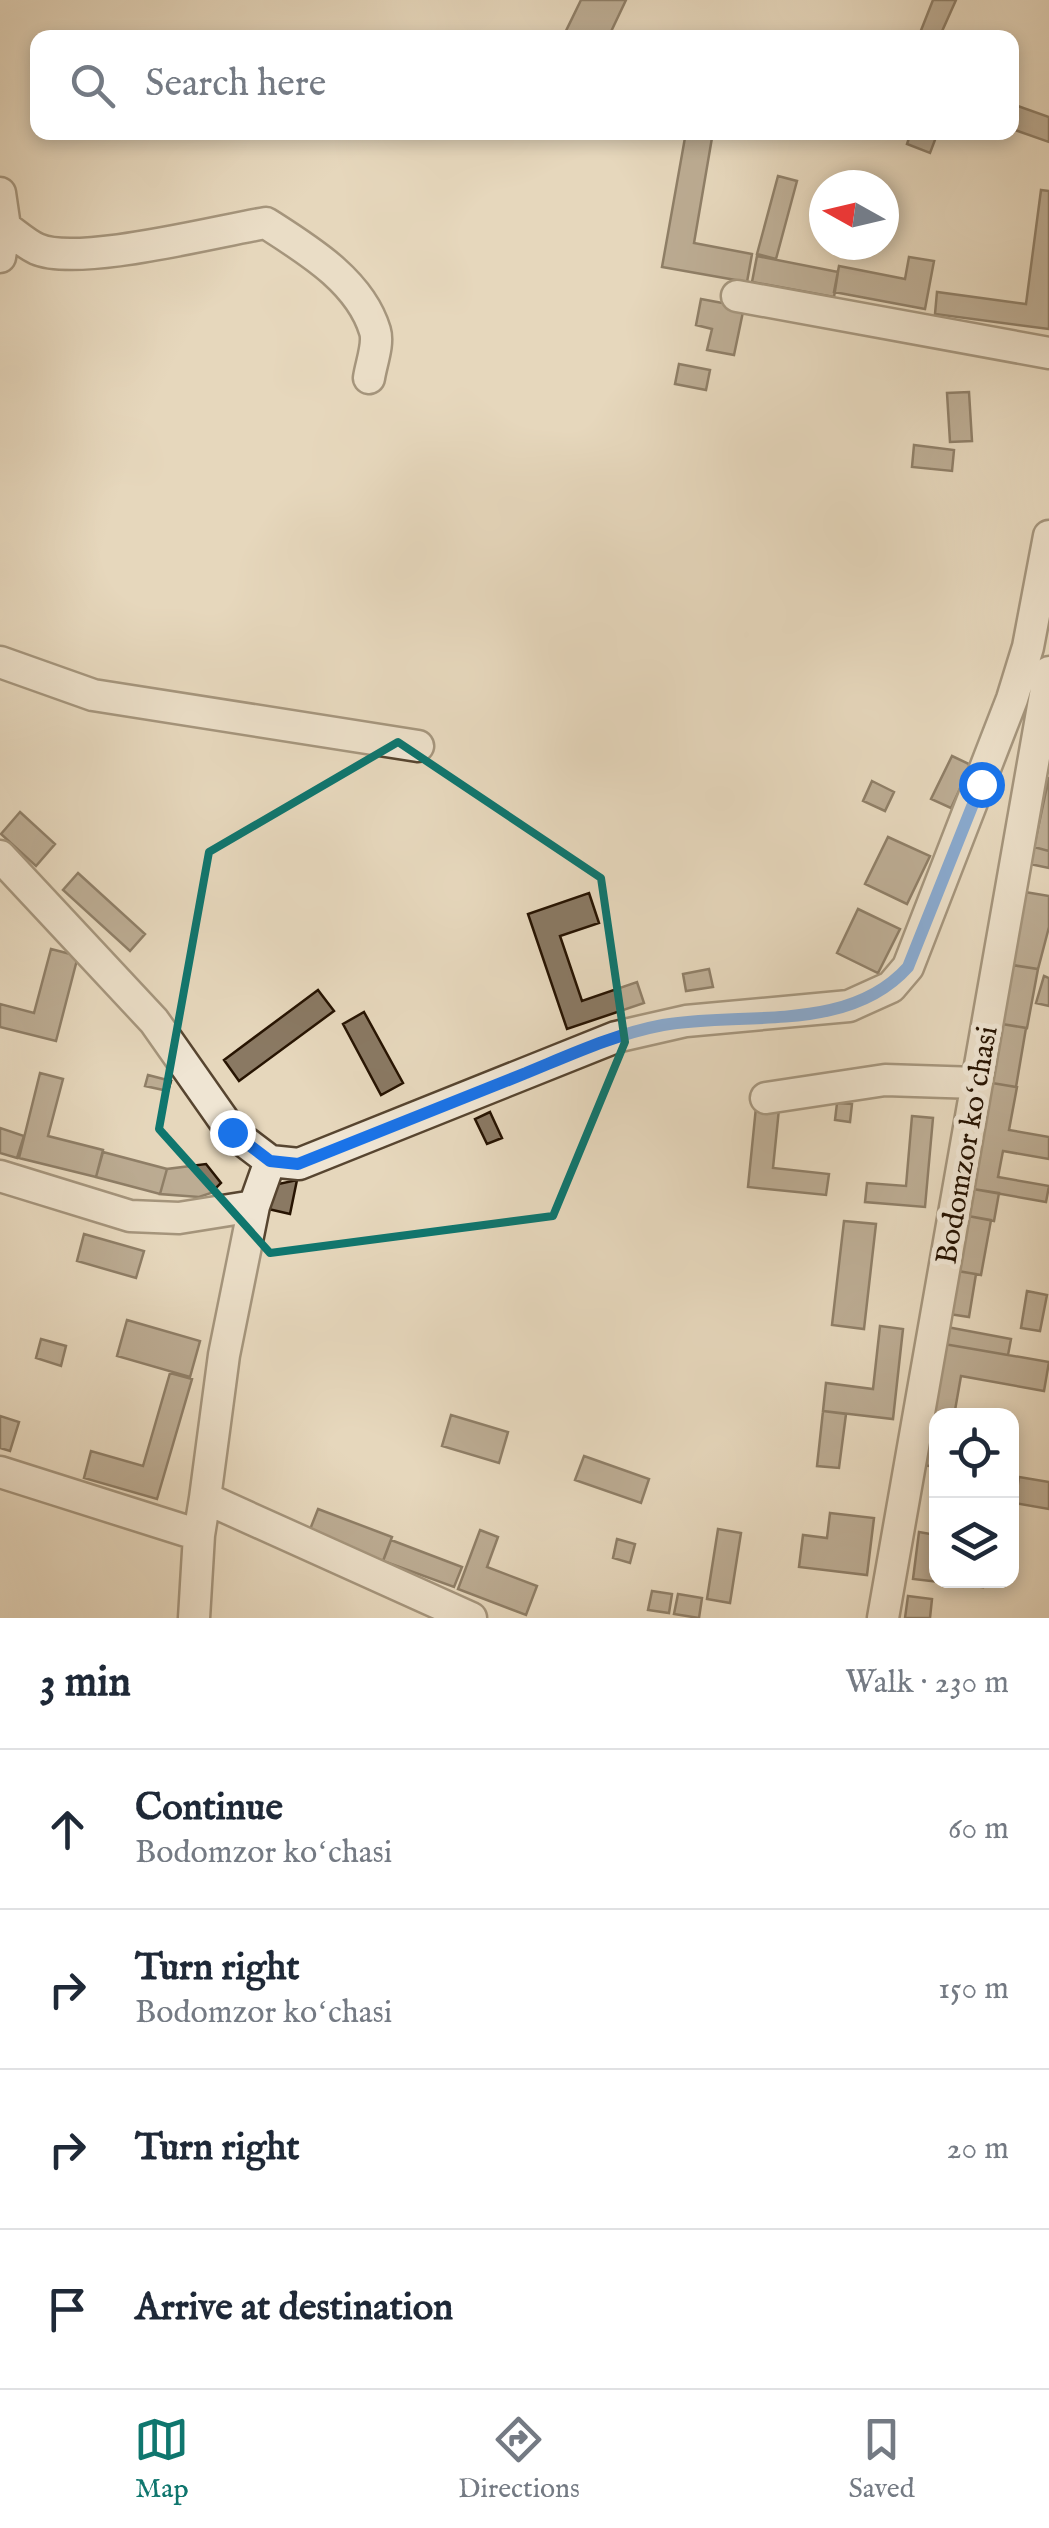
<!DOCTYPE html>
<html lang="en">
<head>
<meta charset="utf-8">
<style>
	body { margin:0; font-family:"IM FELL English",serif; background:#f6f6f7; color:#1f2937 }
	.controls { position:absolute; right:30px; bottom:30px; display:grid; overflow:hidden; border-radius:20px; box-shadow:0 5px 15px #0003 }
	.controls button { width:90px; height:90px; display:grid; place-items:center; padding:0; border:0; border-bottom:2px solid #e0e1e3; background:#fff; color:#1f2937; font:50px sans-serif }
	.compass { position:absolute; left:809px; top:170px; width:90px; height:90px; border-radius:50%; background:#fff; box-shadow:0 5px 15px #0003; rotate:278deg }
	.stop { position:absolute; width:30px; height:30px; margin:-22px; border:8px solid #1a73e8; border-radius:50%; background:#fff }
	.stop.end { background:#1a73e8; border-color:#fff; box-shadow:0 2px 10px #0008 }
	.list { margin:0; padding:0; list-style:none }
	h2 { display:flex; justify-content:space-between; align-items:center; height:130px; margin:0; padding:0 40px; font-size:42px }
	h2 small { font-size:32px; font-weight:400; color:#747a83 }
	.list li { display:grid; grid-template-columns:65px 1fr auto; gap:30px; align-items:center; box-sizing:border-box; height:160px; padding:0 40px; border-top:2px solid #e0e1e3 }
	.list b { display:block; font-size:38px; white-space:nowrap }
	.list p { margin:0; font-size:32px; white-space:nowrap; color:#747a83 }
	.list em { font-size:32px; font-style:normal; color:#747a83 }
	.icon { flex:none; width:55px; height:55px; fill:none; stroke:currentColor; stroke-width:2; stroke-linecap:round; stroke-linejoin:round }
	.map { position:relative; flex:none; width:1049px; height:1618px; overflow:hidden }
	.search { position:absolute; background:#fff; box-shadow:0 5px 15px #0003; left:30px; right:30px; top:30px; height:110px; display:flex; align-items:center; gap:25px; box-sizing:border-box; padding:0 35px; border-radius:20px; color:#747a83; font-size:38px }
	.sheet { height:770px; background:#fff }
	nav { display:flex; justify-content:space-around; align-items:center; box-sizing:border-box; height:140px; border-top:2px solid #e0e1e3; background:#fff; font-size:28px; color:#747a83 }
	nav a { display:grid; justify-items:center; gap:5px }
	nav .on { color:#0f766e }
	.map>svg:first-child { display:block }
	.building { fill:#8a7963; stroke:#271402; stroke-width:2.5 }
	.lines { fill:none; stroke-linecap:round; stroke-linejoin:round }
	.minor-casing { stroke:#574530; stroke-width:35 }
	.minor { stroke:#efe5d3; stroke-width:30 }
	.route { stroke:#1a73e8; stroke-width:12 }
	.marked { fill:none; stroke:#0f766e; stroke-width:8; stroke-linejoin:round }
	.labels { text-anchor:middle; stroke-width:10; stroke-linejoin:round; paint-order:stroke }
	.street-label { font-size:30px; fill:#271402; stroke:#efe5d3 }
</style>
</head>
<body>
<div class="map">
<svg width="1049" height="1618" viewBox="0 0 1049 1618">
	<rect width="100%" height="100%" fill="#e6d7bc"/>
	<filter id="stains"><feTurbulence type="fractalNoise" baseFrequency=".002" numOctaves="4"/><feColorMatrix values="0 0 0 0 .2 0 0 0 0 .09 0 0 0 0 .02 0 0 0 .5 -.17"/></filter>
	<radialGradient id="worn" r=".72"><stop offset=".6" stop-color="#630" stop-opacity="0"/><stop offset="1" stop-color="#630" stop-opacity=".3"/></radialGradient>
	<!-- building -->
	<path class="building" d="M 581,0 L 626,0 L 608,38 L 564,35 Z
		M 933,0 L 956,0 L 939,38 L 918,38 Z
		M 1012,104 L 1049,117 L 1049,142 L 1012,129 Z
		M 686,132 L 713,132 L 694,243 L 752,254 L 747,282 L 662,267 Z
		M 911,132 L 938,132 L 930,153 L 907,144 Z
		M 778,176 L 797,181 L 776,259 L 757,254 Z
		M 1041,190 L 1049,191 L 1049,329 L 935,314 L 937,292 L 1026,304 Z
		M 757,256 L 838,272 L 834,297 L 752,282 Z
		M 909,257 L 934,261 L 925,309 L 834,292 L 839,266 L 905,279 Z
		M 701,299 L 744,307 L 734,355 L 707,350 L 712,329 L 696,325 Z
		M 679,364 L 710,370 L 706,390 L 675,384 Z
		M 969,392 L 972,441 L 950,442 L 947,393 Z
		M 914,445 L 954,450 L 952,471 L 912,467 Z
		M 952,756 L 971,765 L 951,808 L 931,799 Z
		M 1049,777 L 1049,851 L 1034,847 Z
		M 872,781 L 894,792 L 885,811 L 863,801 Z
		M 20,812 L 55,844 L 36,866 L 1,834 Z
		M 888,837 L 930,856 L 907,904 L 865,884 Z
		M 1034,847 L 1049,851 L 1049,868 L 1030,864 Z
		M 78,873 L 145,934 L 130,951 L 63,890 Z
		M 1025,892 L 1049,896 L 1049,927 L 1038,969 L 1012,965 Z
		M 589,893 L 599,923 L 560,936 L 582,1001 L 637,982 L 644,1003 L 567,1029 L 528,914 Z
		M 858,909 L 900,929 L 878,973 L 837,953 Z
		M 51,949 L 78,956 L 56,1041 L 0,1027 L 0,1004 L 34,1013 Z
		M 1013,965 L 1038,969 L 1027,1028 L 1002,1024 Z
		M 709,969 L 713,987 L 686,991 L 683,974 Z
		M 1044,976 L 1049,978 L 1049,1006 L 1036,1003 Z
		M 318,990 L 334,1011 L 239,1081 L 224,1060 Z
		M 364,1012 L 403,1083 L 381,1095 L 343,1024 Z
		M 1002,1024 L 1026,1028 L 1016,1087 L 992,1083 Z
		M 40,1073 L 63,1079 L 48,1136 L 103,1150 L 96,1177 L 19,1158 Z
		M 148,1075 L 171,1081 L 168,1091 L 145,1086 Z
		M 992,1083 L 1017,1087 L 1009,1130 L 1049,1137 L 1049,1159 L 1003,1151 L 998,1177 L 1049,1186 L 1046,1202 L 973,1189 Z
		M 837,1103 L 852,1104 L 850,1122 L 835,1120 Z
		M 756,1107 L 779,1109 L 773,1168 L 829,1174 L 826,1195 L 748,1187 Z
		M 490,1112 L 502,1138 L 487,1144 L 475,1119 Z
		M 912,1116 L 933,1118 L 925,1207 L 865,1202 L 867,1183 L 906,1186 Z
		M 0,1128 L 24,1136 L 17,1158 L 0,1153 Z
		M 103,1152 L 167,1169 L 160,1194 L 96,1177 Z
		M 206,1164 L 221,1183 L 211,1193 L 199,1197 L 160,1194 L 167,1169 Z
		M 297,1180 L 290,1214 L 264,1208 L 269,1186 Z
		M 973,1189 L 999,1193 L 994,1221 L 968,1216 Z
		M 968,1216 L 991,1220 L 981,1275 L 958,1271 Z
		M 844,1221 L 876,1224 L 864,1329 L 832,1325 Z
		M 84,1234 L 144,1251 L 136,1278 L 77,1261 Z
		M 957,1271 L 976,1274 L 969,1317 L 949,1314 Z
		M 1027,1291 L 1047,1295 L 1040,1331 L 1021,1328 Z
		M 127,1320 L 200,1341 L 190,1377 L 117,1356 Z
		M 880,1326 L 903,1329 L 893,1419 L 823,1411 L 826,1383 L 873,1389 Z
		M 947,1327 L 1011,1339 L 1008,1355 L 944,1344 Z
		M 41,1339 L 66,1346 L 61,1366 L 36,1358 Z
		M 944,1344 L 1049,1362 L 1044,1391 L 961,1376 L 954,1416 L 936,1416 L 936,1467 L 923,1465 Z
		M 170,1373 L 192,1379 L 157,1499 L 84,1478 L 91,1451 L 143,1466 Z
		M 823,1411 L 846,1414 L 839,1468 L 817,1466 Z
		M 451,1415 L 508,1432 L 499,1463 L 442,1446 Z
		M 0,1416 L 19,1422 L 10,1451 L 0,1448 Z
		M 584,1456 L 649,1479 L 641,1503 L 575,1480 Z
		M 1019,1477 L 1049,1482 L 1049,1509 L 1015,1503 Z
		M 318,1509 L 392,1537 L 383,1561 L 309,1532 Z
		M 830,1513 L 874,1518 L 867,1575 L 799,1567 L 803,1535 L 827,1538 Z
		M 718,1529 L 741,1533 L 730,1603 L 707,1599 Z
		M 480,1530 L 498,1537 L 487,1567 L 537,1586 L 526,1615 L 458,1589 Z
		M 919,1532 L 936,1535 L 932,1565 L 936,1565 L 936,1580 L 984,1580 L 983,1587 L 913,1579 Z
		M 617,1539 L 635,1544 L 630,1563 L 613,1558 Z
		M 391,1540 L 462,1567 L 454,1587 L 383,1561 Z
		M 652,1591 L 672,1594 L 669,1613 L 648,1610 Z
		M 678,1594 L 702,1598 L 699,1618 L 674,1614 Z
		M 908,1596 L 932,1599 L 930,1618 L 905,1618 Z"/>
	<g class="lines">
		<!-- minor casing -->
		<g class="minor-casing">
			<path id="minor" d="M 0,193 L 5,227 L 0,257
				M 5,227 C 15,234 26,244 37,249 C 78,267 217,231 266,223 C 308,250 360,281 375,331 C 379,344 371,364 369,378
				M 737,296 L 1049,353
				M 0,662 L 93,695 L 418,746
				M 0,856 L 154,1021 L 232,1132 L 270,1161
				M 766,1098 L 885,1080 L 977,1083
				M 0,1176 L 130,1216 L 179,1218 L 254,1206 L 270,1161 L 299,1164 L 616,1037 L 686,1021 L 849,1006 L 891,987 L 908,967 L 1012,699 L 1028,647 L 1049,536
				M 254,1206 L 224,1355 L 205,1498 L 471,1618
				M 0,1472 L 199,1535 L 205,1498
				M 194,1618 L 199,1535
				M 883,1618 L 1049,672"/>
		</g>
		<!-- minor -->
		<use href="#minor" class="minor"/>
	</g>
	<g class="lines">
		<!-- route -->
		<path class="route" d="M 232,1132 L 270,1161 L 298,1164 C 374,1133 450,1103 526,1073 C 570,1055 615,1034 663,1025 C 744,1011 848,1034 908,967 L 981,784"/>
	</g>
	<!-- marked area -->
	<path d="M0 0H1049V1618H0ZM 398,742 L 601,878 L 625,1042 L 553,1216 L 270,1253 L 159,1129 L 209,852 Z" fill="#e6d7bc" fill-opacity=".55" fill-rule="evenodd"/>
	<path class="marked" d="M 398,742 L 601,878 L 625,1042 L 553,1216 L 270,1253 L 159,1129 L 209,852 Z"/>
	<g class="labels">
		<!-- street labels -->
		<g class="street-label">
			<text transform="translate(966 1145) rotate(-80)" y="10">Bodomzor koʻchasi</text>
		</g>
	</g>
	<rect width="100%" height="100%" filter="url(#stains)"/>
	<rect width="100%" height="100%" fill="url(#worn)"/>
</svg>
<div class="controls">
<button><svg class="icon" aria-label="locate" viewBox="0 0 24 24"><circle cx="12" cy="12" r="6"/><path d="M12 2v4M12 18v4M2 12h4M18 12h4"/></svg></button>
<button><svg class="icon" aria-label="layers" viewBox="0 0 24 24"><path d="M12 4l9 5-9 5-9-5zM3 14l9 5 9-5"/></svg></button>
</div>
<svg class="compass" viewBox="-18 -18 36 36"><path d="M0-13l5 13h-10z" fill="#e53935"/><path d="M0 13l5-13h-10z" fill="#747a83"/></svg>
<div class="stop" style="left:981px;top:784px"></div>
<div class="stop end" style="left:232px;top:1132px"></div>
<div class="search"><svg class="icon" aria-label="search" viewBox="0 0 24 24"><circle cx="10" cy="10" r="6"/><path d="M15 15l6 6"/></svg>Search here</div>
</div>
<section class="sheet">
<h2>3 min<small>Walk · 230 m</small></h2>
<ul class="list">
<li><svg class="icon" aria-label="ahead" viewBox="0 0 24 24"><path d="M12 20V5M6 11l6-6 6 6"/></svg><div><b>Continue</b><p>Bodomzor koʻchasi</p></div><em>60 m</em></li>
<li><svg class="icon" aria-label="right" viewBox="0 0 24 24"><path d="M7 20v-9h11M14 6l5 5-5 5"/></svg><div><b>Turn right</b><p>Bodomzor koʻchasi</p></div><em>150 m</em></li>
<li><svg class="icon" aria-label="right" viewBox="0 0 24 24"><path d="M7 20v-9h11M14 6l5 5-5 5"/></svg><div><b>Turn right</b></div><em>20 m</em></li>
<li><svg class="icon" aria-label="arrive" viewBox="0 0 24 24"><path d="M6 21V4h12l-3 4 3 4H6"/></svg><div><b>Arrive at destination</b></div></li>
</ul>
</section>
<nav>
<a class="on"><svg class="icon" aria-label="map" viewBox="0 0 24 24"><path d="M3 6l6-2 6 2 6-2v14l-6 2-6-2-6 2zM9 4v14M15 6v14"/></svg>Map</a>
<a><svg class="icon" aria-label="directions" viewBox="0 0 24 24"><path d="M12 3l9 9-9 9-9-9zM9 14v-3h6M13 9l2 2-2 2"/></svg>Directions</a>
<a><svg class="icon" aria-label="saved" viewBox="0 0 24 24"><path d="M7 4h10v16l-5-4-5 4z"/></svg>Saved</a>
</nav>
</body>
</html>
